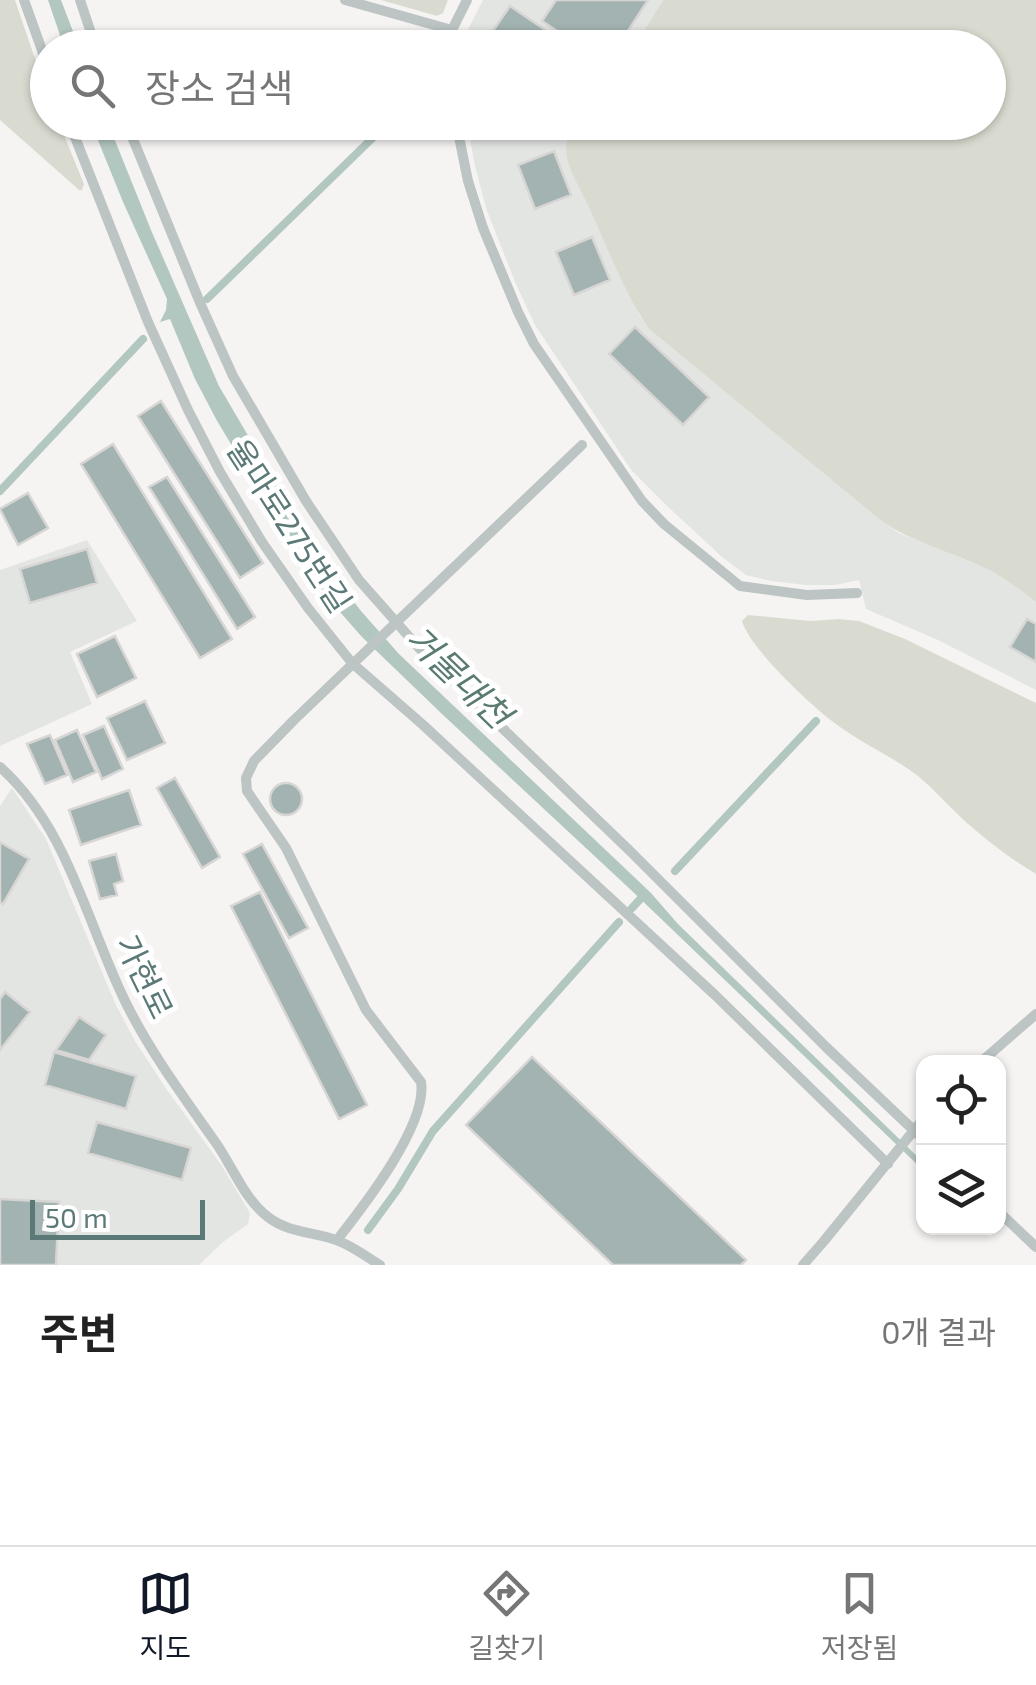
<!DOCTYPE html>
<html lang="ko">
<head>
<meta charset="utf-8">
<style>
	body { margin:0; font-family:"Exo 2","Noto Sans KR",sans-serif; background:#f6f6f6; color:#222 }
	.controls { position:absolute; right:30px; bottom:30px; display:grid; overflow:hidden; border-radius:20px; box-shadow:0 2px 8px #0004 }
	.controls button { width:90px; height:90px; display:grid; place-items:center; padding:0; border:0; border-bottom:2px solid #e0e0e0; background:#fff; color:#222; font:50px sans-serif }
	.scale { position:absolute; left:30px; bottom:25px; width:175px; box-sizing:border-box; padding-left:10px; border:5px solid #5b7977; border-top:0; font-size:28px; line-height:35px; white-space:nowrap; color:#5b7977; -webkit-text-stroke:8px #fff; paint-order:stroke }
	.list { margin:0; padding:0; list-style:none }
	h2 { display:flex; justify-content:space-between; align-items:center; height:130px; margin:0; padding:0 40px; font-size:42px }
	h2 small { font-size:32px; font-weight:400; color:#767676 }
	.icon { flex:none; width:55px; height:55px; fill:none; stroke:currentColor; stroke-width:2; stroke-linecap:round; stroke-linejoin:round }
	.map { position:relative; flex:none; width:1036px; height:1265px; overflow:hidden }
	.search { position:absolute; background:#fff; box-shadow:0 2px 8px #0004; left:30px; right:30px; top:30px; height:110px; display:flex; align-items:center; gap:25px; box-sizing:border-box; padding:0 35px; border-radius:55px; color:#767676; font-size:38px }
	.sheet { height:280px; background:#fff }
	nav { display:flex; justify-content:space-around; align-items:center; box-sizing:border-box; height:140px; border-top:2px solid #e0e0e0; background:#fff; font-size:28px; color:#767676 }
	nav a { display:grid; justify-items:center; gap:5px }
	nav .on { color:#111827 }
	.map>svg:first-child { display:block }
	.built { fill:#e3e5e3 }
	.green { fill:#dadbd0 }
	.water { fill:#b3c7c1 }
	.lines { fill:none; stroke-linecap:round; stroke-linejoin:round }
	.stream { stroke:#b3c7c1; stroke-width:8 }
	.building { fill:#a2b3b1; stroke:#d7d6d4; stroke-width:2.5 }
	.lane { stroke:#bcc5c4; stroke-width:10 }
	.labels { text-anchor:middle; stroke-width:10; stroke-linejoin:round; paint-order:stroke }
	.street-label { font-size:32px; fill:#5b7977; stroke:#fff }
	.water-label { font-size:35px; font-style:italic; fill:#5a7b72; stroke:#fff }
</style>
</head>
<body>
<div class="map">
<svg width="1036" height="1265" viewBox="0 0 1036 1265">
	<rect width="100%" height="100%" fill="#f6f4f2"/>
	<!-- built -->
	<path class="built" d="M 483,0 L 663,0 L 634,47 L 461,48 L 463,39 Z
		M 467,123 L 581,123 L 568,138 L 570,166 L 640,316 L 649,329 L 880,520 L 899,533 L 984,567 L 1012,584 L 1036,602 L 1036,690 L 938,640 L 866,609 L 859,580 L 835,585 L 806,585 L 771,581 L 746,575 L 722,557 L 665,504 L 632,471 L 535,325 L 515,282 L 486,208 L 475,166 Z
		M 87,540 L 137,621 L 70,652 L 92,704 L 0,746 L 0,570 Z
		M 12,788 L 46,839 L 115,1003 L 135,1041 L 165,1087 L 222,1166 L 250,1213 L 248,1224 L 223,1242 L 199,1265 L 0,1265 L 0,806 Z"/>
	<!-- green -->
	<path class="green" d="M 0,0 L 15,0 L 47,94 L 48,122 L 59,123 L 84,184 L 82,190 L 79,190 L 0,120 Z
		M 381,0 L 448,0 L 443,13 L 437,16 Z
		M 663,0 L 1036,0 L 1036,602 C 1019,589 1002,576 983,567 C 948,551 912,542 880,520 L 649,329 C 623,291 606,243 586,201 C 579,186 566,166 566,149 C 565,138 575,130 581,123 L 988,122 L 988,48 L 634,47 Z
		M 748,615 L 810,621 L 839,619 L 859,621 L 905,639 L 1036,703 L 1036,874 C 1012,860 989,842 968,824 C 950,808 936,791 918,776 C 893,757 865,745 840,727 C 815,710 750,649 742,621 Z"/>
	<!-- water -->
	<path class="water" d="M 48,0 L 61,0 L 79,47 L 64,47 Z
		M 91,123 L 108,123 L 151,230 L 219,386 L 306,535 L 336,579 L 361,611 L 399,654 L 651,893 L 678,924 L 923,1162 L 923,1170 L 631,890 L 442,714 L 362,637 L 325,595 L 284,533 L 216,419 L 195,379 L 170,319 L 160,322 L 166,310 L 167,299 L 123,202 Z"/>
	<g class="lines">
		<!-- stream -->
		<path class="stream" d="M 207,299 L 389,122
			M 0,491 L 143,339
			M 675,871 L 816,721
			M 632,908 L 643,896
			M 368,1230 L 398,1189 L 433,1131 L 619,922"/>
	</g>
	<!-- building -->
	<path class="building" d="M 556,0 L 648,0 L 617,48 L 583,48 L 542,21 Z
		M 510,6 L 572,48 L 481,48 Z
		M 554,151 L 571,195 L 535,209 L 518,165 Z
		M 592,237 L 610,280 L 574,295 L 556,252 Z
		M 635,327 L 709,397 L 683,425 L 609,354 Z
		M 161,401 L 263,563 L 240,578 L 138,416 Z
		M 113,444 L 232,639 L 200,658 L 81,464 Z
		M 167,477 L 255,617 L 237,629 L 149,487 Z
		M 28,493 L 48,528 L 18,545 L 0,509 Z
		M 87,549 L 97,583 L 30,603 L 20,569 Z
		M 1027,619 L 1036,624 L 1036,662 L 1010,647 Z
		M 115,636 L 136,678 L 97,697 L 77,654 Z
		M 145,701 L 165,743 L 127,760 L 107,718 Z
		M 104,726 L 123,769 L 102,779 L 83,735 Z
		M 77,730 L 96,772 L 73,782 L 55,740 Z
		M 50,735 L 67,775 L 45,784 L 27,744 Z
		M 175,778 L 220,857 L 202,868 L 157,788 Z
		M270 799a16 16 0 1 1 32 0a16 16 0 1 1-32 0Z
		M 129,790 L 141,825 L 81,845 L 69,810 Z
		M 0,842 L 29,859 L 3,904 L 0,902 Z
		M 262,844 L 308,928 L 289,938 L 243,854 Z
		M 116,854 L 123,881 L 114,884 L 117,895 L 100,899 L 89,861 Z
		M 260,892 L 367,1105 L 339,1119 L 231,906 Z
		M 5,992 L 30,1012 L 0,1050 L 0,999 Z
		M 79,1017 L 106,1035 L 89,1060 L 56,1050 Z
		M 54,1052 L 136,1076 L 126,1109 L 45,1085 Z
		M 532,1057 L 746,1260 L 741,1265 L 613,1265 L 466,1125 Z
		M 97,1122 L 191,1148 L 182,1180 L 88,1153 Z
		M 0,1199 L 59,1202 L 56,1265 L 0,1265 Z"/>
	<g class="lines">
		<!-- lane -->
		<path class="lane" d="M 24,0 L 48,67
			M 80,0 L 96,48
			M 345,0 L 452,30
			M 452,48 L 452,30 L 467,0
			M 69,122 L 148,322 L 188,410 L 220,472 L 262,542 L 308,608 L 352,663 L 422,724 L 715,995 L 888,1164
			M 126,122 L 201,305 L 233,376 L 306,501 L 359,580 L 419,648 L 629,850 L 826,1047 L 924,1140
			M 456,122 L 468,181 L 483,228 L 518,312 L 534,344 L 642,501 L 664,524 L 740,586 L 807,595 L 857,593
			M 0,767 C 68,828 86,921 125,1001 C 150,1052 183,1096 216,1143 C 232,1166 245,1200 268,1217 C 287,1232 312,1232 333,1239 C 350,1244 365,1256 380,1265
			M 981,1062 L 1036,1014
			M 998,1211 L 1036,1247
			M 337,1240 C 363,1207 428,1124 421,1082 L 366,1010 L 286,848 L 247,791 L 246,778 L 254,761 L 294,720 L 582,445
			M 803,1265 L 824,1241 L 924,1118"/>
	</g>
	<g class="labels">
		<!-- street labels -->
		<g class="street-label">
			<text transform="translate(289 526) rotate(57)" y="11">율마로275번길</text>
			<text transform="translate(144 977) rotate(64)" y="11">가현로</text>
		</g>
		<!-- water labels -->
		<g class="water-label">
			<text transform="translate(458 677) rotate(44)" y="12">거물대천</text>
		</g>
	</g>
</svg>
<div class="controls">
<button><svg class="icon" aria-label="locate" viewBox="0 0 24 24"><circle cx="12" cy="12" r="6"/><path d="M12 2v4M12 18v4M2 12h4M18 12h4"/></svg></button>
<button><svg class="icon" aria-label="layers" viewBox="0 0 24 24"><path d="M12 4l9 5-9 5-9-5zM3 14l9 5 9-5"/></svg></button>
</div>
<div class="scale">50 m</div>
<div class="search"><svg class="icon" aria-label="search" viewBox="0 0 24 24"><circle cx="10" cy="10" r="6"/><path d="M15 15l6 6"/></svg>장소 검색</div>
</div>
<section class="sheet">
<h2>주변<small>0개 결과</small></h2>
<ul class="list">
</ul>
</section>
<nav>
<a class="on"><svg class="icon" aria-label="map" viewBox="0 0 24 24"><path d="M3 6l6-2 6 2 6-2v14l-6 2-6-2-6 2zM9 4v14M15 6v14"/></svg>지도</a>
<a><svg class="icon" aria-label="directions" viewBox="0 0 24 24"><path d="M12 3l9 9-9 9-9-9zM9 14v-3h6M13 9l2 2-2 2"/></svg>길찾기</a>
<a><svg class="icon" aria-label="saved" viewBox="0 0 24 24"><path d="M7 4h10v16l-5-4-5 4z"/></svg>저장됨</a>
</nav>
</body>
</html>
